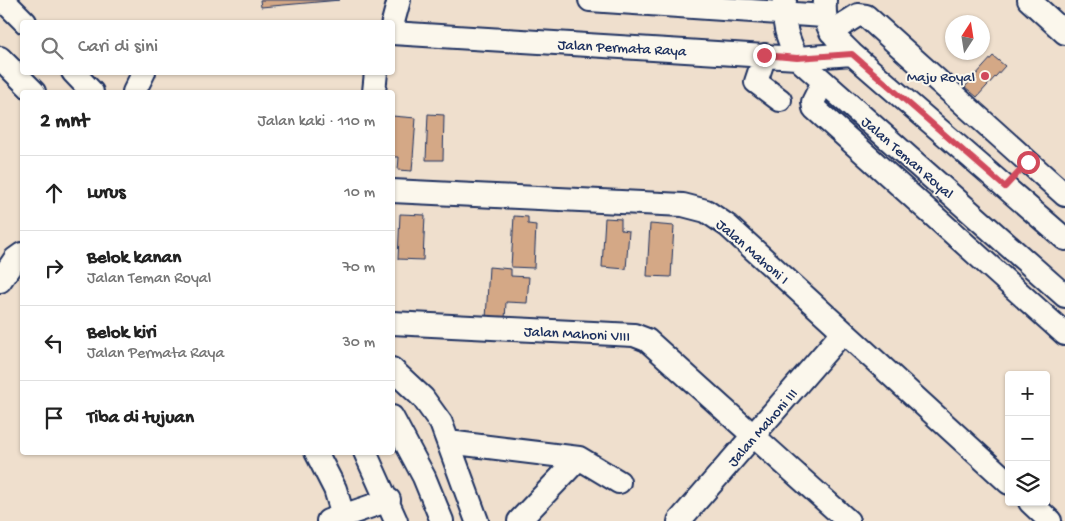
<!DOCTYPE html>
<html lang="id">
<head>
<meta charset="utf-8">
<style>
	body { margin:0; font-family:"Gochi Hand",sans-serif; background:#f6f6f6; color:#222 }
	.controls { position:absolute; right:15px; bottom:15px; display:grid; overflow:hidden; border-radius:5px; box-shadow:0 1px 4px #0004 }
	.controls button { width:45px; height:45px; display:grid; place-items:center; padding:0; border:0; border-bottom:1px solid #e0e0e0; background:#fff; color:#222; font:25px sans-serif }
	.compass { position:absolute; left:945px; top:15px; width:45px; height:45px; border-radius:50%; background:#fff; box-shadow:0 1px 4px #0004; rotate:12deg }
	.stop { position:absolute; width:15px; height:15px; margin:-11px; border:4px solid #d1495b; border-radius:50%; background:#fff }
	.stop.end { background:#d1495b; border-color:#fff; box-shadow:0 1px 5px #0008 }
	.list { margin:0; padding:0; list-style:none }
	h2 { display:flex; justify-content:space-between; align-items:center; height:65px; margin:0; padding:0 20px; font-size:21px }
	h2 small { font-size:16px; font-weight:400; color:#767676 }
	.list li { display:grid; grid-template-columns:32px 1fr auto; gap:15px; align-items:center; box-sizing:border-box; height:75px; padding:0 20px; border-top:1px solid #e0e0e0 }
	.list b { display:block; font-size:19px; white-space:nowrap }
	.list p { margin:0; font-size:16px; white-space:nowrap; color:#767676 }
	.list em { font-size:16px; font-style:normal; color:#767676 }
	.icon { flex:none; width:28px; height:28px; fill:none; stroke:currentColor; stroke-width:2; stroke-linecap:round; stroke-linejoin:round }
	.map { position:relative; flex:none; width:1065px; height:521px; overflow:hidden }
	.search { position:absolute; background:#fff; box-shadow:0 1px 4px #0004; left:20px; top:20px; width:375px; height:55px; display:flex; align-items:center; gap:12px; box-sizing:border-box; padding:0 18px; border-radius:5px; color:#767676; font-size:19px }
	.panel { position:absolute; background:#fff; box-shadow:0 1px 4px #0004; left:20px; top:90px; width:375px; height:365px; border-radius:5px }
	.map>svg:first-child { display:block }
	.building { fill:#d4a886; stroke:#1b2f5e }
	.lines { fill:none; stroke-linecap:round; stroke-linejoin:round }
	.minor-casing { stroke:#1b2f5e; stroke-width:26 }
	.minor { stroke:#fbf7ec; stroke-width:22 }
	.route { stroke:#d1495b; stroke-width:6 }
	.poi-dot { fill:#d1495b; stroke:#fbf7ec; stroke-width:2 }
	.labels { text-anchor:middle; stroke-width:4; stroke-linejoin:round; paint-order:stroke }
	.street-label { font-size:15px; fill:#1b2f5e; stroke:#fbf7ec }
	.poi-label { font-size:15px; fill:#1b2f5e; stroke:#fbf7ec; text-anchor:end }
</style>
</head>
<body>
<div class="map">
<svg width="1065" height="521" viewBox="0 0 1065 521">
	<rect width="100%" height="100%" fill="#efdfcd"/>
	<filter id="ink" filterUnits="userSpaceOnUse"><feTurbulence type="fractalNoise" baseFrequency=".02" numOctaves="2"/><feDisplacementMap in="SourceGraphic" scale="10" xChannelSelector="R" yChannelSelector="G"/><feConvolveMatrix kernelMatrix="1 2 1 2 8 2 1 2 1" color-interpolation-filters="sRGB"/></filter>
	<g filter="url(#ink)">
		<!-- building -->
		<path class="building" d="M 260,0 L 340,0 L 261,7 Z
			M 993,56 L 1005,66 L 977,97 L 965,87 Z
			M 428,114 L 444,115 L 443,160 L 426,160 Z
			M 392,116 L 416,118 L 412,171 L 398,170 L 399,157 L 392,157 Z
			M 400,214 L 425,215 L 423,260 L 398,259 Z
			M 514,216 L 528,217 L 528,224 L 536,225 L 534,268 L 511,267 Z
			M 605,218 L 621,219 L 621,230 L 629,231 L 626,269 L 602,267 Z
			M 650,224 L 674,226 L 671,277 L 647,276 Z
			M 489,267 L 511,269 L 511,276 L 529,277 L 527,303 L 506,302 L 505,320 L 486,319 Z"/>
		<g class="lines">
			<!-- minor casing -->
			<g class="minor-casing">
				<path id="minor" d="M 3,0 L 25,22
					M 590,0 L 824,16
					M 785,0 C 782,23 787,38 797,58 L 1065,296
					M 825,0 C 823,29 833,35 852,54 L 1065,239
					M 1029,0 L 1065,33
					M 392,26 L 399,0
					M 831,32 L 858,15 L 866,16 L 1065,195
					M 392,33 L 797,58 L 852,54
					M 765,55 L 756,82 L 780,100
					M 0,58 L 34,92
					M 73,72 L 92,92
					M 823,82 L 813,102 L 814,108 L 1065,334
					M 134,92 L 144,72
					M 374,92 L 376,72
					M 392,191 L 683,205 L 706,211 L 728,226 L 1009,483
					M 0,281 L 15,259 L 22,254
					M 392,323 L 634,335 L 647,340 L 848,521
					M 392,369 L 423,398 L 441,423 L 477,521
					M 392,417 L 424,477 L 442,521
					M 448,442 L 579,458 L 619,482
					M 316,452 L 335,489 L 343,515
					M 365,452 L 396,521
					M 1030,502 L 1050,521
					M 328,521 L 389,500
					M 519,521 L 579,458
					M 679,521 L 843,332"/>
			</g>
			<!-- minor -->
			<use href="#minor" class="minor"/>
		</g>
	</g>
	<g class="lines" filter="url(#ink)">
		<!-- route -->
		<path class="route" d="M 764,55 L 797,58 L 852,54 L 1005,187 L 1028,162"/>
	</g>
	<!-- markers -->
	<circle class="poi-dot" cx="985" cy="76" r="5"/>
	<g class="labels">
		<!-- street labels -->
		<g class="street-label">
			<text transform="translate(622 47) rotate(3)" y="5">Jalan Permata Raya</text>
			<text transform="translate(908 157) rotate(41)" y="5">Jalan Teman Royal</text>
			<text transform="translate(753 251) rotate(41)" y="5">Jalan Mahoni I</text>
			<text transform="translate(577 333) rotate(3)" y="5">Jalan Mahoni VIII</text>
			<text transform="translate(762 427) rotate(-49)" y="5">Jalan Mahoni III</text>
		</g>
		<!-- poi labels -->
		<g class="poi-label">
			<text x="975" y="81">Maju Royal</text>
		</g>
	</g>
</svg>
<div class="controls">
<button>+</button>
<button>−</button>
<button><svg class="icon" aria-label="layers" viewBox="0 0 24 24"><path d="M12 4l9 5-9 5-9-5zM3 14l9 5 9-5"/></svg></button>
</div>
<svg class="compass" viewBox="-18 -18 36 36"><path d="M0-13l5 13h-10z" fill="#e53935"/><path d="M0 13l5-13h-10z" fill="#767676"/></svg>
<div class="stop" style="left:1028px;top:162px"></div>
<div class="stop end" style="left:764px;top:55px"></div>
<div class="search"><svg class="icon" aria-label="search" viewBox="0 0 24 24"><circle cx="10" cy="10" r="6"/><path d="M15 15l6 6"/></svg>Cari di sini</div>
<section class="panel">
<h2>2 mnt<small>Jalan kaki · 110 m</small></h2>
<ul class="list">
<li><svg class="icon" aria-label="ahead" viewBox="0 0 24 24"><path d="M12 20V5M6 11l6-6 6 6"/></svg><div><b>Lurus</b></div><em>10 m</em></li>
<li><svg class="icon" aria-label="right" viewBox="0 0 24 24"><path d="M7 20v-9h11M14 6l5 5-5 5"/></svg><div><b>Belok kanan</b><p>Jalan Teman Royal</p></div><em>70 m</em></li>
<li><svg class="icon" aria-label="left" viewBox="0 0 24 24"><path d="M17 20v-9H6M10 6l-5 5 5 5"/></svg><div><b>Belok kiri</b><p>Jalan Permata Raya</p></div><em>30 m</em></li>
<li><svg class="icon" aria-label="arrive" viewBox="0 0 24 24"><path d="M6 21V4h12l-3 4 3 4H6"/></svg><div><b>Tiba di tujuan</b></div></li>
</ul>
</section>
</div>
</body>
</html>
